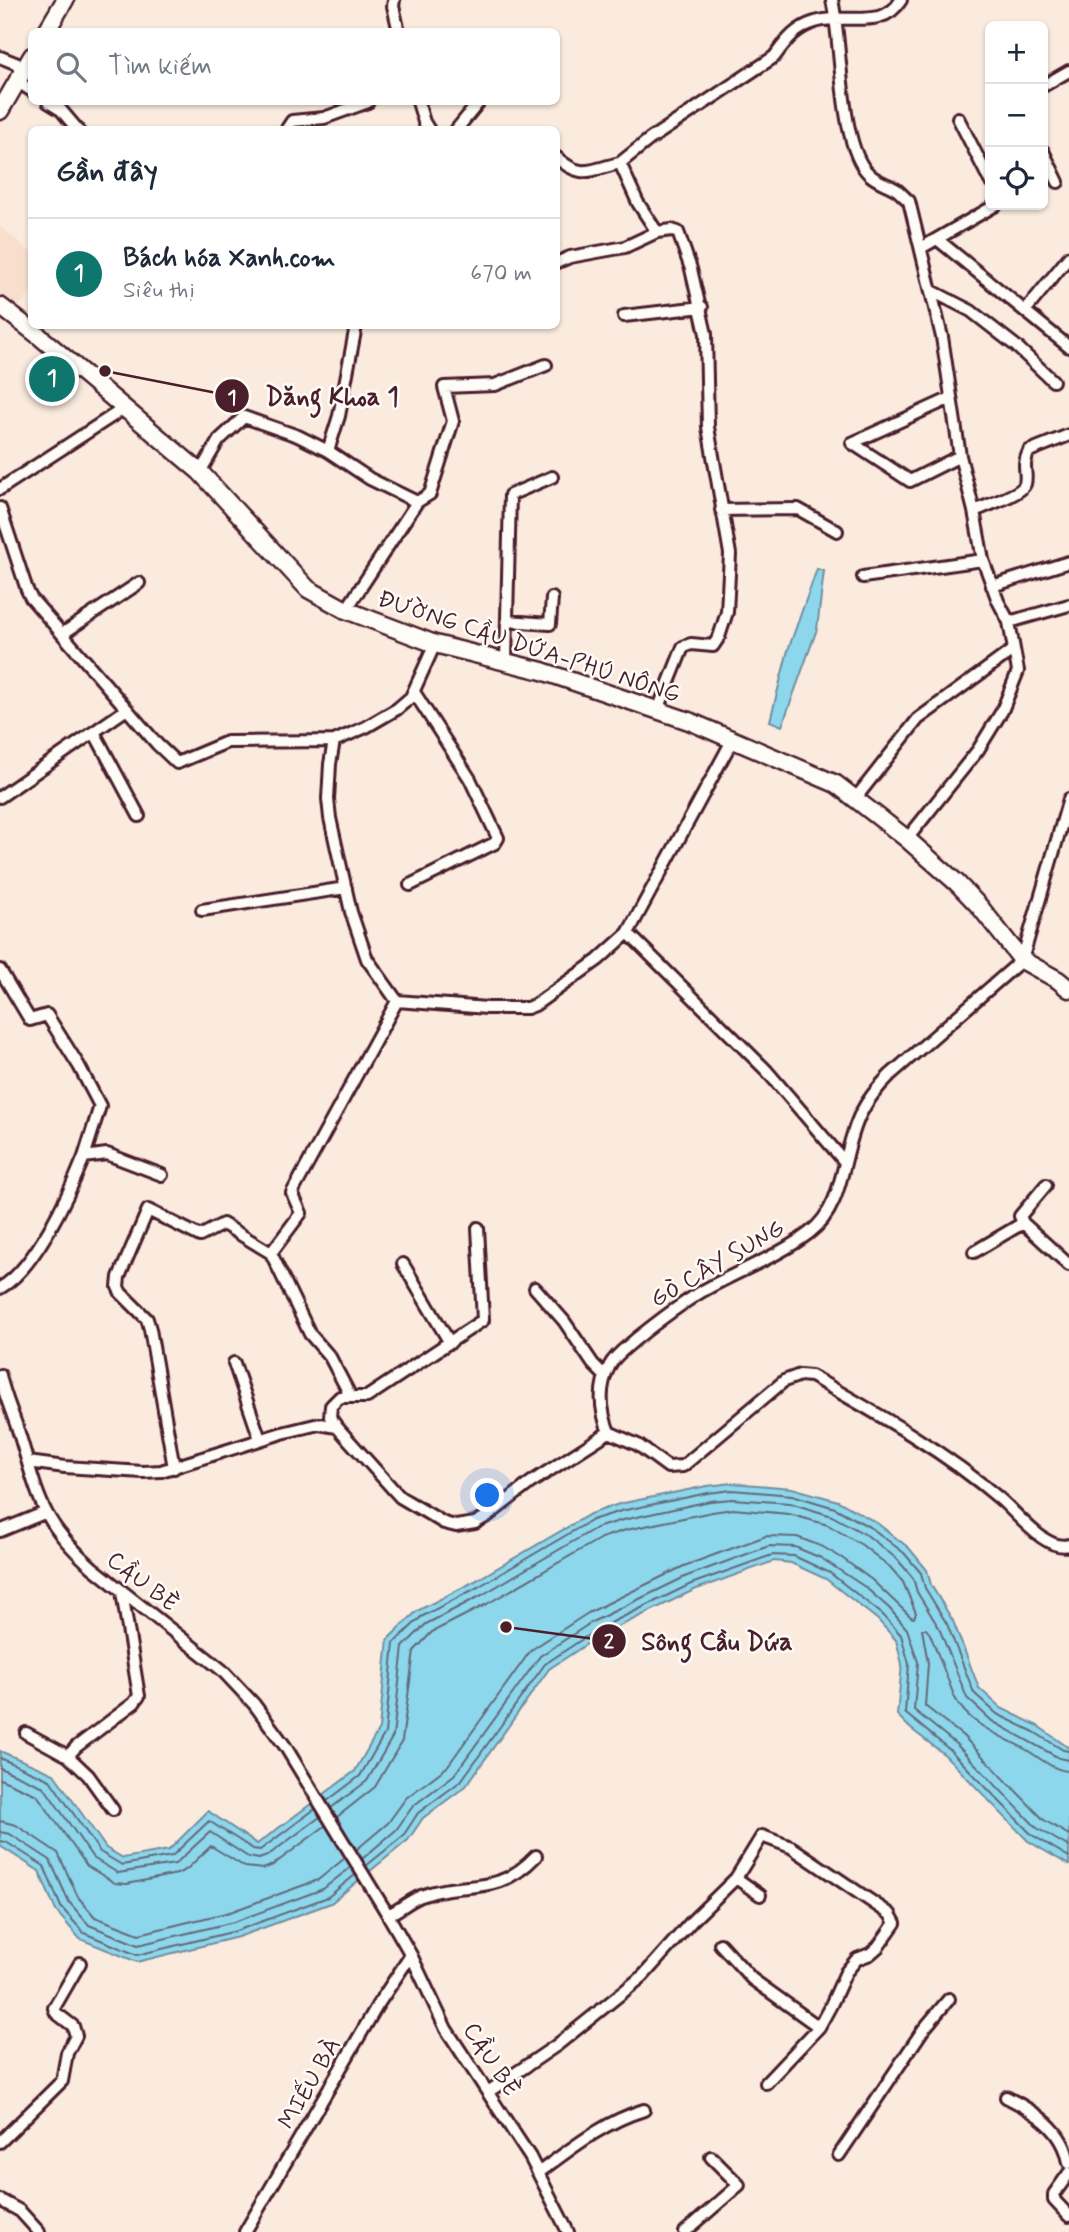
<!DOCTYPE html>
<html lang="vi">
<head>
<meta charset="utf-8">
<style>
	body { margin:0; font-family:Mynerve,sans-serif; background:#f2f2f3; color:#1f2937 }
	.controls { position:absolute; right:21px; top:21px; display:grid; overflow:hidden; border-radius:10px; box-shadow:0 2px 5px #0004 }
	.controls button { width:63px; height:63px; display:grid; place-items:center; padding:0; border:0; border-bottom:2px solid #e0e1e3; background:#fff; color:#1f2937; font:35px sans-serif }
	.you { position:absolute; left:488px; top:1496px; width:24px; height:24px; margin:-18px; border:5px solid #fff; border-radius:50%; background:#1a73e8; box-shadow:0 0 0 10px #1a73e833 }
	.badge { display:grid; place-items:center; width:46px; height:46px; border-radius:50%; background:#0f766e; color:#fff; font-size:23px; font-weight:700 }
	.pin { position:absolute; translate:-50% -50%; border:4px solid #fff; box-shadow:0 2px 7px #0006 }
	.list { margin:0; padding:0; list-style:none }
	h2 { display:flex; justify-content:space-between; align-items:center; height:91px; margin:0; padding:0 28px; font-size:30px }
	h2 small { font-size:23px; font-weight:400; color:#747a83 }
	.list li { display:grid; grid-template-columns:46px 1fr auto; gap:21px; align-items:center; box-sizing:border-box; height:112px; padding:0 28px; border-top:2px solid #e0e1e3 }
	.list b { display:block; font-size:26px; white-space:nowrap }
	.list p { margin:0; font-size:23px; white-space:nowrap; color:#747a83 }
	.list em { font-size:23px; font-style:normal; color:#747a83 }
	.icon { flex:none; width:38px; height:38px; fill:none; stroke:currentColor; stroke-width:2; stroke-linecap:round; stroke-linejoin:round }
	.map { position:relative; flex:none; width:1069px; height:2232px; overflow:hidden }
	.search { position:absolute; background:#fff; box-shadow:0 2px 5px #0004; left:28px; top:28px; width:532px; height:77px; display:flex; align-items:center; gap:18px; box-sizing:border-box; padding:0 24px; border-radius:10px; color:#747a83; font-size:26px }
	.panel { position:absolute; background:#fff; box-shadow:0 2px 5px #0004; left:28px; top:126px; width:532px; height:203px; border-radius:10px }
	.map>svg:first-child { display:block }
	.built { fill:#f8dfcd }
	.water { fill:#8cd7ec; stroke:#728d9f; stroke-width:2 }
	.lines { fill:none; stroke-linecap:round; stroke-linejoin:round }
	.shore { stroke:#646978; stroke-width:2 }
	.street-casing { stroke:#4a1f2b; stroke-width:16 }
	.secondary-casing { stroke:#4a1f2b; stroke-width:21 }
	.street { stroke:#fdfcf7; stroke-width:10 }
	.secondary { stroke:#fdfcf7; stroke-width:16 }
	.labels { text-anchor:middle; stroke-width:5; stroke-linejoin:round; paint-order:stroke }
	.street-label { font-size:24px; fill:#4a1f2b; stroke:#fdfcf7 }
	.leader { fill:none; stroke:#4a1f2b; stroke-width:2.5 }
	.callout-dot { fill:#4a1f2b; stroke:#fdfcf7; stroke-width:2.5 }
	.mark-label { font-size:21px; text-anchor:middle; font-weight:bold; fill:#fff }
	.callout-label { font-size:26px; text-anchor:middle; font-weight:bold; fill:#4a1f2b; stroke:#fdfcf7; stroke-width:5; stroke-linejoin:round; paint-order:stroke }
</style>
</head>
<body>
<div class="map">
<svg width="1069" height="2232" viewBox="0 0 1069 2232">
	<rect width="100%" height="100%" fill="#faebde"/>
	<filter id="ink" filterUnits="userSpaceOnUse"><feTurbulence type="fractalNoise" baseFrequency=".0143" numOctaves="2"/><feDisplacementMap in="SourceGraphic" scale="14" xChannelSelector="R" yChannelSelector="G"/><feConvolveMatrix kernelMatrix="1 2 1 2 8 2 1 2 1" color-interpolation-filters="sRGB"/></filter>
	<g filter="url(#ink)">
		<!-- built -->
		<path class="built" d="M 0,226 L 31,252 L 31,292 L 18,308 L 0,294 Z"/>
		<!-- water -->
		<path class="water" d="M 817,569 L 824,571 L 817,629 L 782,726 L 770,721 L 788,650 Z
			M 732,1483 L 792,1488 L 838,1501 L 877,1523 L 909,1548 L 927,1570 L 931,1585 L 953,1621 L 979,1688 L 1001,1708 L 1038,1726 L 1069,1748 L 1069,1865 L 1028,1841 L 945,1755 L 910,1728 L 897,1715 L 902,1664 L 896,1640 L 878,1620 L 826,1579 L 791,1563 L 774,1561 L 694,1590 L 599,1636 L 549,1669 L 466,1786 L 423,1818 L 408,1840 L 331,1903 L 238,1937 L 137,1962 L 80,1939 L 56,1911 L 39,1871 L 0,1846 L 0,1751 L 54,1774 L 106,1848 L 123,1858 L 169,1850 L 208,1811 L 257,1844 L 355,1771 L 379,1729 L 388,1639 L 417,1611 L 475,1581 L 590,1514 L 619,1504 L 707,1486 Z"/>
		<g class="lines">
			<!-- shore -->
			<path class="shore" d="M 0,1758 L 50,1780 L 100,1852 L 122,1865 L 172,1856 L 209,1821 L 253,1849 L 260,1850 L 315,1809
				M 0,1768 L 44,1787 L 93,1858 L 118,1873 L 175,1864 L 210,1832 L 248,1857 L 259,1859 L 267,1856 L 320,1817
				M 1069,1771 C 1052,1770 1039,1757 1025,1749 C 1000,1735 969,1725 955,1698 L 930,1634 L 926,1629 L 922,1629 L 928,1663 L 925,1706 L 963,1736 L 1044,1820 L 1069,1835
				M 0,1779 L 37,1795 L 87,1866 L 115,1883 L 127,1884 L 177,1874 L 187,1869 L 211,1846 L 245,1867 L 263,1869 L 273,1865 L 325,1826
				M 327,1801 L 360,1776 L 385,1733 L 394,1643 L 421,1617 L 478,1587 L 592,1520 L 621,1511 L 708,1493 L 732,1490 L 792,1495 L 835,1508 L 873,1529 L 904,1553 L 921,1573 L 925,1588 L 947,1624 L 974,1693 L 997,1714 L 1034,1732 L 1063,1750 L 1069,1751
				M 331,1808 L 367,1781 L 393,1736 L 403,1647 L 426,1624 L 482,1595 L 596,1528 L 623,1520 L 710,1501 L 732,1499 L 790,1503 L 832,1516 L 868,1536 L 897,1559 L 913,1578 L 917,1592 L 939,1628 L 967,1698 L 992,1721 L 1059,1758 L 1069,1760
				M 337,1817 L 375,1787 L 402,1741 L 414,1651 L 432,1632 L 487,1604 L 601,1538 L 626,1530 L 712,1512 L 733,1509 L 789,1514 L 828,1525 L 862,1545 L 890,1567 L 903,1582 L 916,1613 L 914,1618 L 911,1617 L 872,1580 L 842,1558 L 823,1547 L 797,1537 L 766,1536 L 684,1566 L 588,1613 L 531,1650 L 447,1767 L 406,1798 L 388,1823 L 356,1850
				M 0,1821 L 16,1825 L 58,1853 L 78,1897 L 95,1917 L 139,1934 L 230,1912 L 318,1880 L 345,1858
				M 0,1832 L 10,1834 L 50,1860 L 69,1902 L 89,1925 L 138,1945 L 234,1922 L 323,1889 L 351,1867
				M 0,1841 L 6,1842 L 44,1866 L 61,1907 L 84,1933 L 137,1955 L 236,1931 L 328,1897 L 355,1875
				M 362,1859 L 396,1830 L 413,1806 L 454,1775 L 540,1656 L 592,1622 L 687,1576 L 769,1546 L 795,1547 L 821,1558 L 865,1587 L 889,1608 L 907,1629 L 918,1662 L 914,1710 L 956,1744 L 1037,1828 L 1069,1847
				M 366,1866 L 403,1836 L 418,1813 L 461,1781 L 545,1664 L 596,1630 L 691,1584 L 772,1555 L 794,1556 L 830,1573 L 882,1614 L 901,1635 L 909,1664 L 905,1713 L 950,1750 L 1032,1835 L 1069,1857"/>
			<!-- street casing -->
			<g class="street-casing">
				<path id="street" d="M 394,0 L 393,6 L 399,32
					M 832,0 C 842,40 839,147 869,174 C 877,182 888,184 897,190 C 901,193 905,198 909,201 L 942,337 L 960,456 L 974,511 L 983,560 L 998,601 L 1009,622 L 1018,671 L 1002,711 L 978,750 L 907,839
					M 0,57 L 25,67
					M 17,81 L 32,91
					M 1043,86 L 1069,71
					M 48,102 L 61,110 L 78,130
					M 418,102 L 424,122 L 429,130
					M 958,118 L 990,181
					M 286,130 L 292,121 L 324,118 L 368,102
					M 456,130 L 479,102
					M 1043,151 L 1058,182
					M 556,157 C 582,180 589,170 620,163
					M 937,239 L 1069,347
					M 921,248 L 996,205
					M 556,263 L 570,257 L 625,247 L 657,232
					M 932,291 L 971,311 L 1016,346 L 1053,381
					M 1025,311 L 1069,257
					M 624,316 L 702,307
					M 951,398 L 852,443 L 910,481 L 960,456
					M 328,451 L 370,479 L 417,502
					M 200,472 L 219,440 L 244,417 L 298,436 L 328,451 L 339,416 L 356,326
					M 0,489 L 123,409
					M 0,508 L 27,590 L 31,598 L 157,744 L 177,763 L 227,742 L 334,741 L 366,727 L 397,709 L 411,697 L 435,644
					M 721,510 L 798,509 L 837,531
					M 974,511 C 985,506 1022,494 1025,484 C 1028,472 1021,467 1029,451 L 1069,435
					M 863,577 L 983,560
					M 992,586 L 1069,562
					M 346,610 L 417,502 L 430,494 L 453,421 L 444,387 L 495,385 L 546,365
					M 507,621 L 550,624 L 552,598
					M 1009,622 L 1069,605
					M 62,634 L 139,583
					M 506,660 L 510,495 L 552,477
					M 658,710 L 683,647 L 691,644 L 713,646 L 719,637 L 727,612 L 730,554 L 708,427 L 706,334 L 691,269 L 678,232 L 672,230 L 657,232 L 638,203 L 620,163 L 650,139 L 774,57 C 786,41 795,28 815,22 C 844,12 883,31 901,0
					M 94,732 L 139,816
					M 334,741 L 330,764 L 328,799 L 330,818 L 351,912 L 367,959 L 397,1001 L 487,1008 L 527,1008 L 535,1005 L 598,960 L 628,933 L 733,739
					M 0,797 L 127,709
					M 855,799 L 918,719 L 1014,649
					M 410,885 L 495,843 L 498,838 L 470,779 L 414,692
					M 202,910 L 346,888
					M 628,933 L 766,1070 L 844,1161
					M 0,970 L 30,1020 L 47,1015 L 79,1066 L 100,1106 L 84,1157
					M 1023,1223 L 1069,1265
					M 974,1252 L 1023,1223 L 1020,1216 L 1046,1185
					M 403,1264 L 450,1343
					M 0,1288 C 35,1269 69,1194 84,1157 L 107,1154 L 162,1175
					M 535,1288 L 564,1321 L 593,1364 L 605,1376
					M 234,1363 L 260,1439
					M 0,1375 C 4,1395 13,1414 19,1433 C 39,1498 40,1521 93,1568 L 222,1670 L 254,1704 L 285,1746 L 388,1915 L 411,1955 L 446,2029 L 530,2157 L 568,2232
					M 351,1397 L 367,1397 L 483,1320 L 478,1228
					M 337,1427 L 330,1417 L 331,1406 L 340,1397 L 351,1397 L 330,1357 L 310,1334 L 271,1253 L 301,1213 L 292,1193 L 397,1001
					M 609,1432 L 638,1445 L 668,1467 L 683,1466 L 784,1381 L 800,1375 L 811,1376 C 876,1413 943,1450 1000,1499 C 1017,1513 1046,1552 1069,1545
					M 28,1462 L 65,1467 L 143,1472 L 161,1471 L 282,1433 L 319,1424 L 337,1427 L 400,1497 L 444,1523 L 456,1526 L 475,1523 L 489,1515 L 530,1483 L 609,1432 C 600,1410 598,1387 610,1365 C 615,1355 627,1347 636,1339 C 657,1322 678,1306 701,1292 C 737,1271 776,1258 809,1233 C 846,1206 841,1152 861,1113 C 868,1099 879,1086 890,1075 L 1022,960 L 1069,799
					M 174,1468 L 150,1329 L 147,1319 L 121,1293 L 118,1287 L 119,1277 L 148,1210 L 200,1236 L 223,1224 L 271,1253
					M 0,1531 L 44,1513
					M 26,1733 L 68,1756
					M 113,1810 L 88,1775 L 68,1756 L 76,1747 L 134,1703 L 139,1696 L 122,1592
					M 736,1878 L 760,1895
					M 388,1915 C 399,1910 409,1901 421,1896 C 466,1879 495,1899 536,1856
					M 720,1944 L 752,1979 L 819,2027
					M 488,2092 L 557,2045 L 643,1976 L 692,1921 L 736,1878 L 762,1836 L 791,1847 L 890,1914 L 895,1923 L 878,1947 L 870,1954 L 857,1959 L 846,1972 L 831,2005 L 819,2027 L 766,2083
					M 1006,2097 C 1034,2111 1064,2129 1069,2163
					M 0,2142 L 62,2081 L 67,2053 L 76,2036 L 73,2026 L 56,2013 L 54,2008 L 80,1963
					M 839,2155 L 923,2030 L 949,1999
					M 538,2173 C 572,2148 604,2122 644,2110
					M 1069,2173 L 1054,2194 L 1054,2200 L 1069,2216
					M 0,2200 L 20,2211 L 39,2232
					M 245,2232 L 377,2006 L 411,1955
					M 685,2232 L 739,2185 L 711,2157"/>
			</g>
			<!-- secondary casing -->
			<g class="secondary-casing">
				<path id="secondary" d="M 46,32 L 65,0
					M 0,111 L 32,56
					M 0,306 L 39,336 L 200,472 L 308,589 L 346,610 L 435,644 L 542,671 L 689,721 L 836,784 L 907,839 L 957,883 L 980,907 L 1022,960 L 1058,980 L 1069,989"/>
			</g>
			<!-- street -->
			<use href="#street" class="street"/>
			<!-- secondary -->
			<use href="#secondary" class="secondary"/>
		</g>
	</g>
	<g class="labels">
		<!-- street labels -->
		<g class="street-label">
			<text transform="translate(529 646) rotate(18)" y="8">ĐƯỜNG CẦU DỨA-PHÚ NÔNG</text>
			<text transform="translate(717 1263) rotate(-30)" y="8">GÒ CÂY SUNG</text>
			<text transform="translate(143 1581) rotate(38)" y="8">CẦU BÈ</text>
			<text transform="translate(492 2059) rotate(57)" y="8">CẦU BÈ</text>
			<text transform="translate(309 2083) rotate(-60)" y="8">MIẾU BÀ</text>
		</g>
	</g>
	<!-- callouts -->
	<path class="leader" d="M105 371L232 396M506 1627L609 1641"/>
	<g class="callout-dot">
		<circle cx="105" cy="371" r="7"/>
		<circle cx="506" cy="1627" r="7"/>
		<circle cx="232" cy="396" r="18"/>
		<circle cx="609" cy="1641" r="18"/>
	</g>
	<g class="mark-label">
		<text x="232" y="404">1</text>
		<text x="609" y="1648">2</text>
	</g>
	<g class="callout-label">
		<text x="332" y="405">Dăng Khoa 1</text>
		<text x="717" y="1650">Sông Cầu Dứa</text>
	</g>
</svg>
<div class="controls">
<button>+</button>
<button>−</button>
<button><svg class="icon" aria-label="locate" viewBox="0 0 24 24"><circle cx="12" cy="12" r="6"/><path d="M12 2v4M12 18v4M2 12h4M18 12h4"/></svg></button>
</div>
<div class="you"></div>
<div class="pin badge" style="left:52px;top:379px">1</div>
<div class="search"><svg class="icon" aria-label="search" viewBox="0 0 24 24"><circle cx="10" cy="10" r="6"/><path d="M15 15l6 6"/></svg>Tìm kiếm</div>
<section class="panel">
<h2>Gần đây<small></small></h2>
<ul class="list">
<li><span class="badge">1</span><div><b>Bách hóa Xanh.com</b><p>Siêu thị</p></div><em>670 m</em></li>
</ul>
</section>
</div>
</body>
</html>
